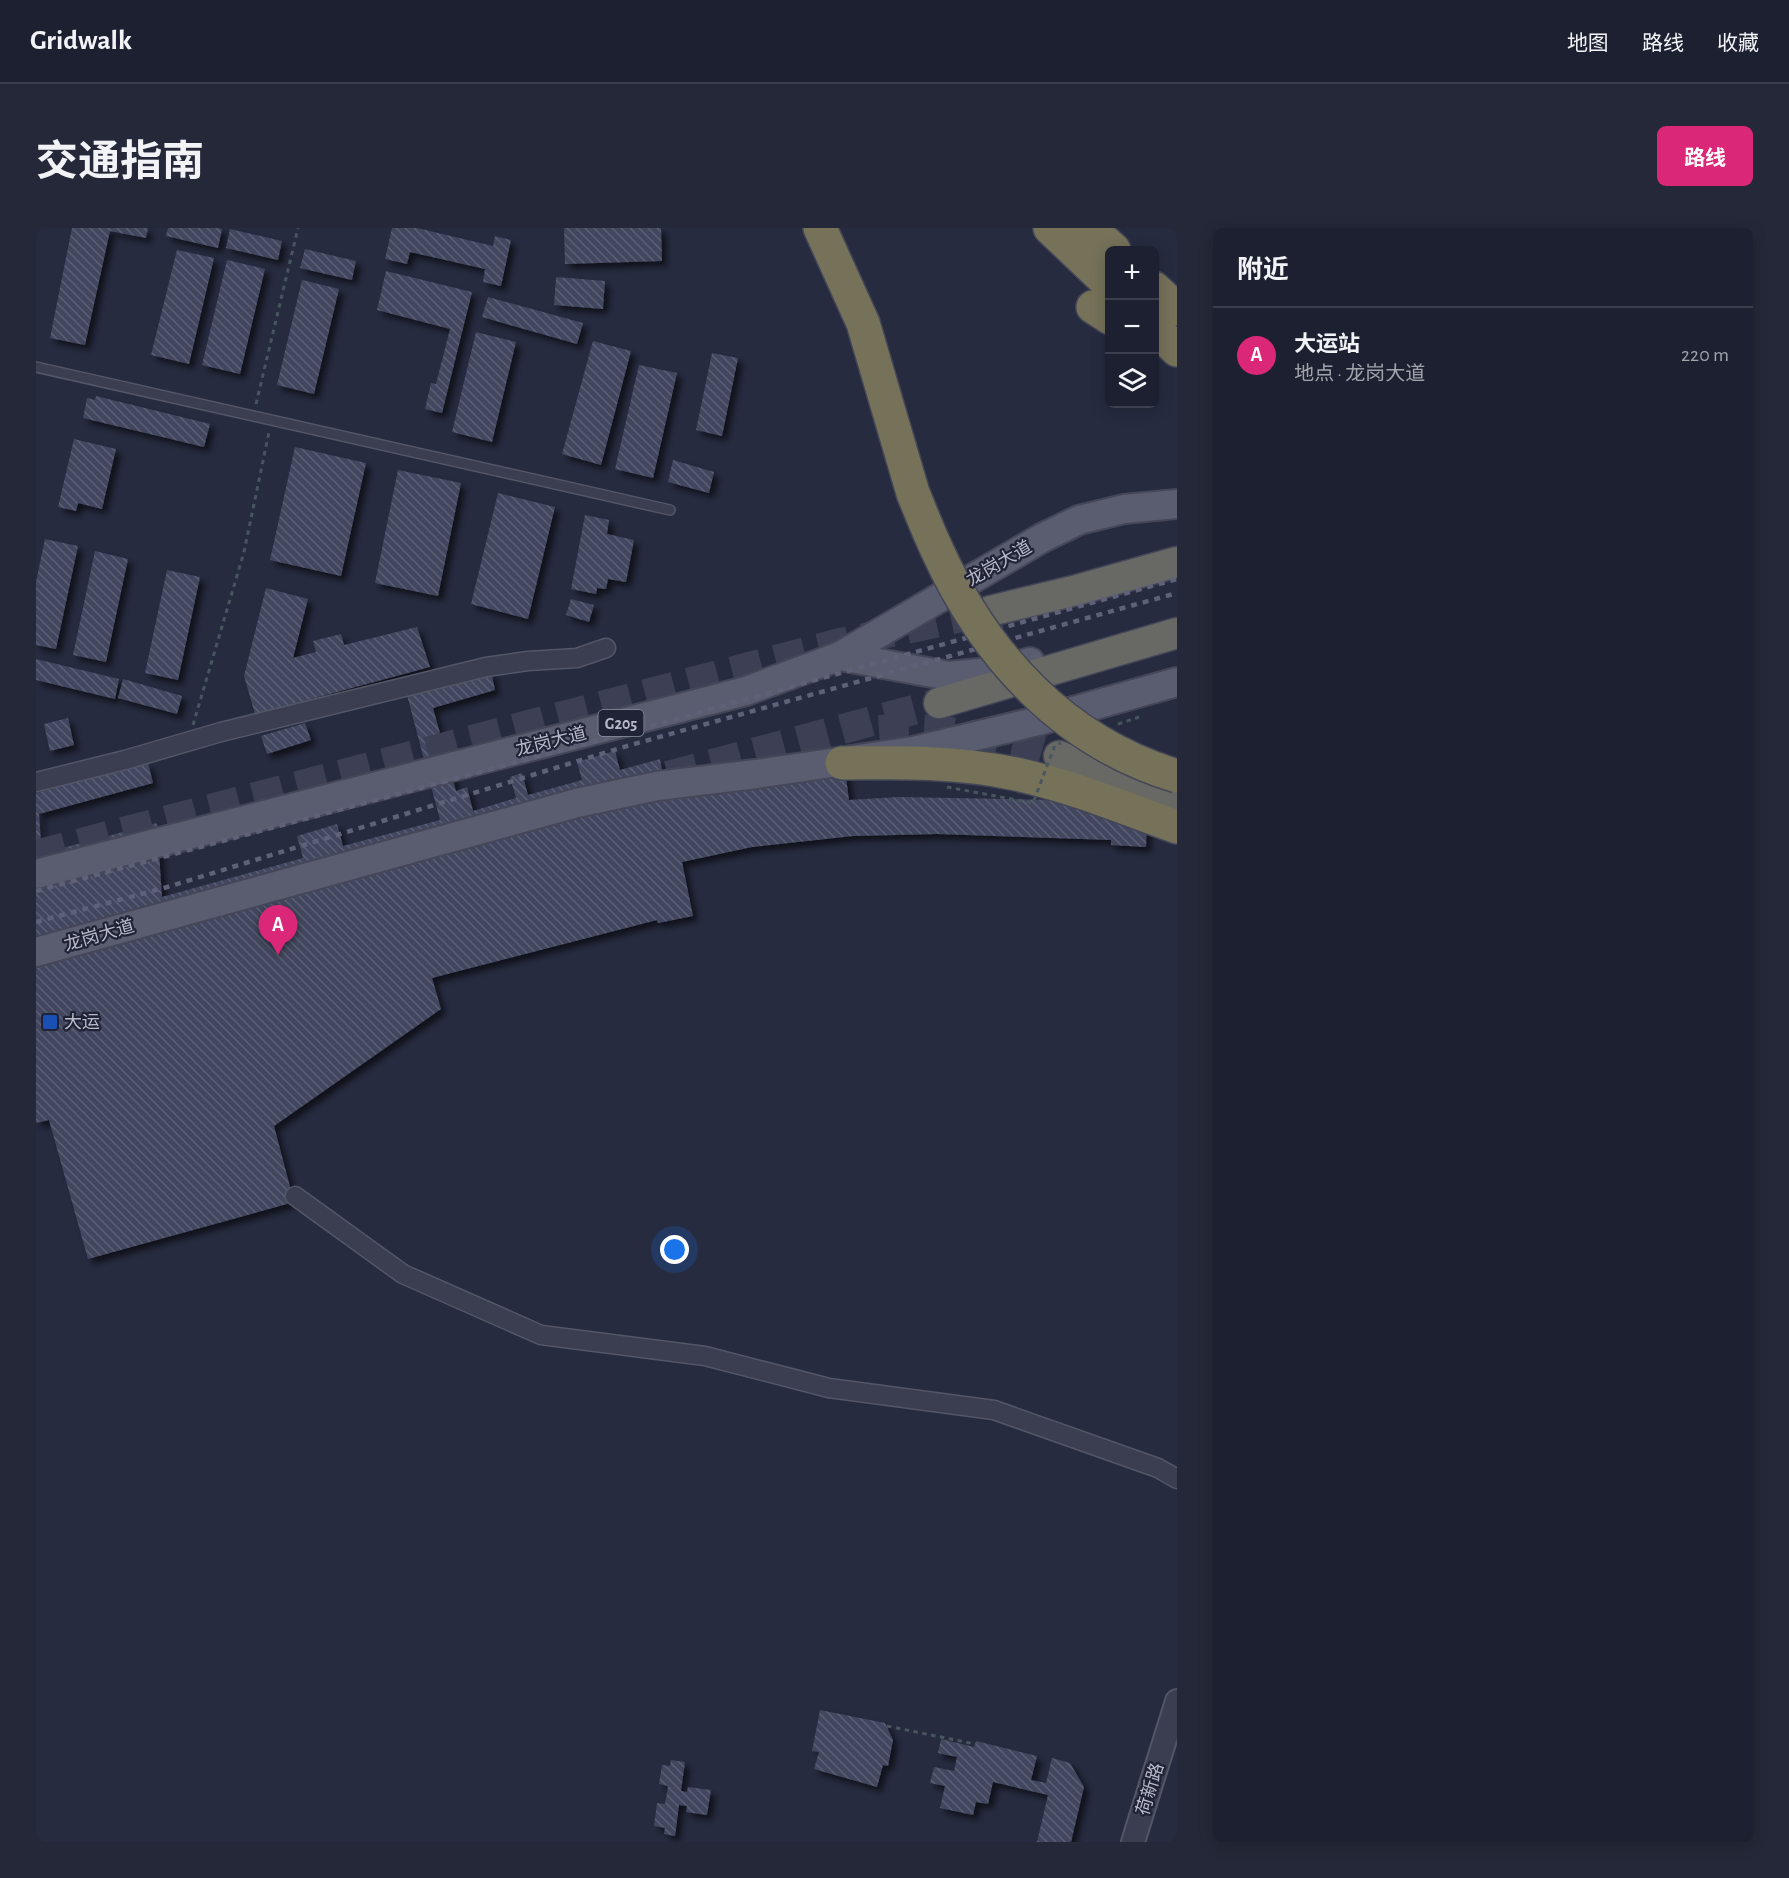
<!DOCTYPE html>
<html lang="zh">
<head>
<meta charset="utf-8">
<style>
	body { margin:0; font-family:"Alegreya Sans","Noto Sans SC",sans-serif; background:#252838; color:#f1f3f6 }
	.controls { position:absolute; right:18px; top:18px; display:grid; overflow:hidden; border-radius:9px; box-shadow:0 3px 15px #0003 }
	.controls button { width:54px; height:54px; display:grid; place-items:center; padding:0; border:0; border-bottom:2px solid #3b3e4c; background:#1d2030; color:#f1f3f6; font:30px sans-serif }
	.you { position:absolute; left:639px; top:1022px; width:21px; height:21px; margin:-15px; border:4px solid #fff; border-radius:50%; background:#1a73e8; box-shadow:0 0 0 9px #1a73e833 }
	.badge { display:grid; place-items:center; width:39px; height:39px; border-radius:50%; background:#db2777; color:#fff; font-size:20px; font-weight:700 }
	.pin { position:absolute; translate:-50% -50px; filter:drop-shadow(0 2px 3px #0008) }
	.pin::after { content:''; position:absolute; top:32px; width:21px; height:18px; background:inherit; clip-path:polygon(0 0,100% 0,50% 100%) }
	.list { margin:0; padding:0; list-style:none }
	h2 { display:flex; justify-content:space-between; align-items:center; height:78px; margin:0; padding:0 24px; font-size:26px }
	h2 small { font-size:20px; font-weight:400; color:#a0a3ab }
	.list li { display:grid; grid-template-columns:39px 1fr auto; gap:18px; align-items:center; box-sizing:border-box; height:96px; padding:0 24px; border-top:2px solid #3b3e4c }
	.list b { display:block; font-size:22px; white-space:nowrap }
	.list p { margin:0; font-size:20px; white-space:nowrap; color:#a0a3ab }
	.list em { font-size:20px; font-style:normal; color:#a0a3ab }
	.icon { flex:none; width:33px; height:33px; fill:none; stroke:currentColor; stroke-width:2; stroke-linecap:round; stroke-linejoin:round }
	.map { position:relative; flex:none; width:1141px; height:1614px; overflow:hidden; border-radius:9px }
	header { display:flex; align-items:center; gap:36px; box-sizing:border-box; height:84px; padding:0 30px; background:#1d2030; border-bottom:2px solid #3b3e4c }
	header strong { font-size:28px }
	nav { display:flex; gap:33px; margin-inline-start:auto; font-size:21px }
	.intro { display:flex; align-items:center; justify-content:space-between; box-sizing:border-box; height:144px; padding:0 36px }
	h1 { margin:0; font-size:42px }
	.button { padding:15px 27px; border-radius:9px; background:#db2777; color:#fff; font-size:21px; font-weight:700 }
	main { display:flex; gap:36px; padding:0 36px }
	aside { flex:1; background:#1d2030; border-radius:9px; box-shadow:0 3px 15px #0003 }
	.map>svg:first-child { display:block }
	.building { fill:url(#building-back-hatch); filter:url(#shadow) }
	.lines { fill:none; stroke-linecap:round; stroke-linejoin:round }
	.trunk-tunnel { stroke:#3d4055; stroke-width:30; stroke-dasharray:30 15; stroke-linecap:butt }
	.service-casing { stroke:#535667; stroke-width:12 }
	.minor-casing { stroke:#535667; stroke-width:21 }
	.tertiary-casing { stroke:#535667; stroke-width:26 }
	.primary-casing { stroke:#454759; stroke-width:32 }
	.trunk-casing { stroke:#434657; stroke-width:33 }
	.motorway-casing { stroke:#434657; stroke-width:36 }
	.path { stroke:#47555e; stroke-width:3; stroke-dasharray:4.5 4.5; stroke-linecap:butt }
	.service { stroke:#3b3e50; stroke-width:9 }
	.minor { stroke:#3b3e50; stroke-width:18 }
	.tertiary { stroke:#3b3e50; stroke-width:22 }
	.primary { stroke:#5a5d70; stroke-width:28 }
	.trunk { stroke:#686864; stroke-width:30 }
	.motorway { stroke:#767259; stroke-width:33 }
	.rail { stroke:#5e6177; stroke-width:4.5; stroke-dasharray:6 6; stroke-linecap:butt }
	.motorway-bridge-casing { stroke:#434657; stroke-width:36; stroke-linecap:butt }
	.path-bridge { stroke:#47555e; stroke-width:3; stroke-dasharray:4.5 4.5; stroke-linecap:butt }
	.motorway-bridge { stroke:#767259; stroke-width:33 }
	.transit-dot { fill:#1a4fb4; stroke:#202335; stroke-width:2 }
	.labels { text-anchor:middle; stroke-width:4.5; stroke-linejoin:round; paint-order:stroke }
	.shield { fill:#202335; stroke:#8a8d9d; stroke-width:1.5 }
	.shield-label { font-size:16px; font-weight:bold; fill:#b8baca }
	.street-label { font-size:18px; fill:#b8baca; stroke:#202335 }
	.poi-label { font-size:18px; fill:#b8baca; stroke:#202335; text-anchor:start }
</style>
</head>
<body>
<header>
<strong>Gridwalk</strong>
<nav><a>地图</a><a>路线</a><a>收藏</a></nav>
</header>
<div class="intro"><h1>交通指南</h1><a class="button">路线</a></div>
<main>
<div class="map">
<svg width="1141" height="1614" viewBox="0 0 1141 1614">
	<defs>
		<pattern id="building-back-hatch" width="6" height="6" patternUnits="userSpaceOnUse" patternTransform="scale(1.5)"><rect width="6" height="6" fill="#42465e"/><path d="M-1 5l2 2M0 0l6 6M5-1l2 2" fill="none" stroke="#5b5f74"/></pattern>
		<filter id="shadow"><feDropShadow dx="5" dy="5" stdDeviation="3" flood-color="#0009"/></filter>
	</defs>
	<rect width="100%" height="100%" fill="#272b40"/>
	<!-- building -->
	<path class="building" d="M 36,0 L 112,0 L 110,10 L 74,3 L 49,117 L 14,110 Z
		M 132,0 L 182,0 L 186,1 L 182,20 L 130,8 Z
		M 356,0 L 381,0 L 457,18 L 459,8 L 475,12 L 465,58 L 447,54 L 449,41 L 374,24 L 371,36 L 349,31 Z
		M 528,0 L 625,0 L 626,33 L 529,36 Z
		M 194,1 L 246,13 L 242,32 L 190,20 Z
		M 269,21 L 320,33 L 316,52 L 264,40 Z
		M 141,22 L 178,30 L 153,136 L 115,127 Z
		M 191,32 L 229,41 L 204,146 L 166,137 Z
		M 350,43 L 436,64 L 406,185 L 389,181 L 395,155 L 400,156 L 414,101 L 341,82 Z
		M 520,49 L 569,53 L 567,81 L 518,77 Z
		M 266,52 L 303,61 L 278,166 L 241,157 Z
		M 452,69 L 547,95 L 541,116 L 446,89 Z
		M 440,104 L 480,114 L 456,214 L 416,204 Z
		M 557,113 L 595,123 L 565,237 L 526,226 Z
		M 676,125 L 702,130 L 686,208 L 660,202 Z
		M 603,137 L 641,145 L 617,250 L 579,241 Z
		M 60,168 L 174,196 L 168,219 L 47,190 L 51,170 L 59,172 Z
		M 38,211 L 80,221 L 66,281 L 42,275 L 40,283 L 22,279 Z
		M 259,219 L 330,235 L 305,348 L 234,332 Z
		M 637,232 L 678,244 L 673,265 L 632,254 Z
		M 362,242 L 425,255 L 402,368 L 339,355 Z
		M 462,265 L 519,279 L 492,391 L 435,376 Z
		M 549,287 L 573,292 L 571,306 L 598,312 L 590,354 L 572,351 L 570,361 L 561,360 L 560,366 L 535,361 Z
		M 9,311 L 42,318 L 20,421 L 0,417 L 0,354 Z
		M 59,323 L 92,331 L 70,434 L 37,427 Z
		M 131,342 L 164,349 L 142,452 L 109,445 Z
		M 230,360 L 272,371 L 257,430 L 280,424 L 277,413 L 305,406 L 308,417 L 381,399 L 394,439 L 219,486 L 208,448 Z
		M 535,371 L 558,377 L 553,394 L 530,387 Z
		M 0,431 L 83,451 L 79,471 L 0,452 Z
		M 455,443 L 459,462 L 397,480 L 420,563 L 431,559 L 437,583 L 480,570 L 474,549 L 486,545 L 492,567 L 546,552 L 541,534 L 579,523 L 584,542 L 624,531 L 631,569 L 807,527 L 813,572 L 862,569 L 1077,573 L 1112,570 L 1110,619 L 1075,617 L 1075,612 L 902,606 L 817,608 L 716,619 L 646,634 L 657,688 L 622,695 L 621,692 L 396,750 L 405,781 L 238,898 L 258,974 L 52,1031 L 13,892 L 0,895 L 0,565 L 112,535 L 117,555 L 3,586 L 5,616 L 19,622 L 121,595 L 126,669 L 267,630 L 261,608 L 301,596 L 307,618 L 404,592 L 371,467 Z
		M 87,451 L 146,468 L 141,486 L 82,470 Z
		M 32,490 L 38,517 L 14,523 L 8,496 Z
		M 269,495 L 275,512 L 231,526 L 225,508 Z
		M 784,1482 L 849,1495 L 857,1512 L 852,1538 L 847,1537 L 841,1559 L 778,1541 L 783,1524 L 776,1523 Z
		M 905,1511 L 938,1519 L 940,1513 L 1001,1528 L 995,1552 L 1010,1555 L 1016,1530 L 1034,1535 L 1048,1559 L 1035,1614 L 1001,1614 L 1012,1567 L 957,1554 L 952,1576 L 940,1574 L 937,1587 L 904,1580 L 909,1558 L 894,1555 L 898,1539 L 918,1543 L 921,1529 L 902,1525 Z
		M 635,1532 L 649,1534 L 645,1563 L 651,1564 L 652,1559 L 675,1562 L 671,1587 L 650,1584 L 651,1578 L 643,1577 L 639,1608 L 628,1606 L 629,1600 L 618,1598 L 621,1575 L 629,1576 L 632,1558 L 623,1556 L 626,1537 L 634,1538 Z"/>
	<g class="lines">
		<!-- trunk-tunnel -->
		<path class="trunk-tunnel" d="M 843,502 C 901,498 968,510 1023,528
			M 632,548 L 903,475
			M 0,627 L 800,416 L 954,383"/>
		<!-- service casing -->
		<g class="service-casing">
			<path id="service" d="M 0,139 L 634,282"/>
		</g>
		<!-- minor casing -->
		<g class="minor-casing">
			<path id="minor" d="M 0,554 L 89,532 L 185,504 L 450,439 L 492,433 L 541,430 L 570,420
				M 259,968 L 367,1046 L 505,1107 L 669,1128 L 793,1160 L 958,1182 L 1122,1240 L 1141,1251"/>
		</g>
		<!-- tertiary casing -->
		<g class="tertiary-casing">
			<path id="tertiary" d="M 1097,1614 L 1141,1473"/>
		</g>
		<!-- primary casing -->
		<g class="primary-casing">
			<path id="primary" d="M 804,428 L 913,448 L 964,443 L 994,434
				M 0,646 L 710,463 L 804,428 L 1006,310 L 1043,292 L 1088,281 L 1141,276
				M 0,724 L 541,575 L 621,558 L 720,546 L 877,523 L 1002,493 L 1141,454"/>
		</g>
		<!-- trunk casing -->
		<g class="trunk-casing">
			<path id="trunk" d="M 954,383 L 1041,362 L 1141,334
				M 903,475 L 1141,405
				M 1023,528 L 1141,574"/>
		</g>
		<!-- motorway casing -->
		<g class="motorway-casing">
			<path id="motorway" d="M 784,0 L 827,95 L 877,265
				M 1014,0 L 1074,57
				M 1054,0 L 1078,22
				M 1118,60 L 1141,81
				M 1057,79 L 1074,90
				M 1118,100 L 1141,122
				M 806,535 C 864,534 923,534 980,546 C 1035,558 1088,580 1141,599"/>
		</g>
		<!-- path -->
		<path class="path" d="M 220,176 L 262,0
			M 157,497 L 208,324 L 233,204
			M 851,1498 L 939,1516"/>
		<!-- service -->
		<use href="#service" class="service"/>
		<!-- minor -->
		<use href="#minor" class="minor"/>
		<!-- tertiary -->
		<use href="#tertiary" class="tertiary"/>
		<!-- primary -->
		<use href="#primary" class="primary"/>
		<!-- trunk -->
		<use href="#trunk" class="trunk"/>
		<!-- motorway -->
		<use href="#motorway" class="motorway"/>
		<!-- rail -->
		<path class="rail" d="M 0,663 L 586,506 L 1141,351
			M 0,694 L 128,660 L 591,518 L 1141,365"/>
		<!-- motorway-bridge casing -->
		<g class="motorway-bridge-casing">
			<path id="motorway-bridge" d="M 877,265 C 885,285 893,305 902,324 C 950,429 1028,514 1141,548"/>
		</g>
		<!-- path-bridge -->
		<path class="path-bridge" d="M 1082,496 L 1103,489
			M 911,559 L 997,575 L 1019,517 L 1025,515"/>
		<!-- motorway-bridge -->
		<use href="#motorway-bridge" class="motorway-bridge"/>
	</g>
	<!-- markers -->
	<rect class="transit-dot" x="6" y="786" width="16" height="16" rx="3"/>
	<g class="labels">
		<!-- shield labels -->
		<rect class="shield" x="562.5" y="482" width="45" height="26" rx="4.5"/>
		<g class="shield-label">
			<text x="585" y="501">G205</text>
		</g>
		<!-- street labels -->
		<g class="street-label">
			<text transform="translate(963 335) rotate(-30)" y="6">龙岗大道</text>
			<text transform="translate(515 513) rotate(-14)" y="6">龙岗大道</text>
			<text transform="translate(63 707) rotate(-16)" y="6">龙岗大道</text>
			<text transform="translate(1114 1561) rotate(-73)" y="6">荷新路</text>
		</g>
		<!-- poi labels -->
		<g class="poi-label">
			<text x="28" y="800">大运</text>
		</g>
	</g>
</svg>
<div class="controls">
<button>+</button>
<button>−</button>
<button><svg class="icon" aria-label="layers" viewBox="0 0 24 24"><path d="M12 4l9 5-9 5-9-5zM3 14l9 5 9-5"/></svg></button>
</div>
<div class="you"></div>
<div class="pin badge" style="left:242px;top:727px">A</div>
</div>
<aside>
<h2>附近<small></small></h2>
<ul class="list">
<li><span class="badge">A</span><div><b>大运站</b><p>地点 · 龙岗大道</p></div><em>220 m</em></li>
</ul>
</aside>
</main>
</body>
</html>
